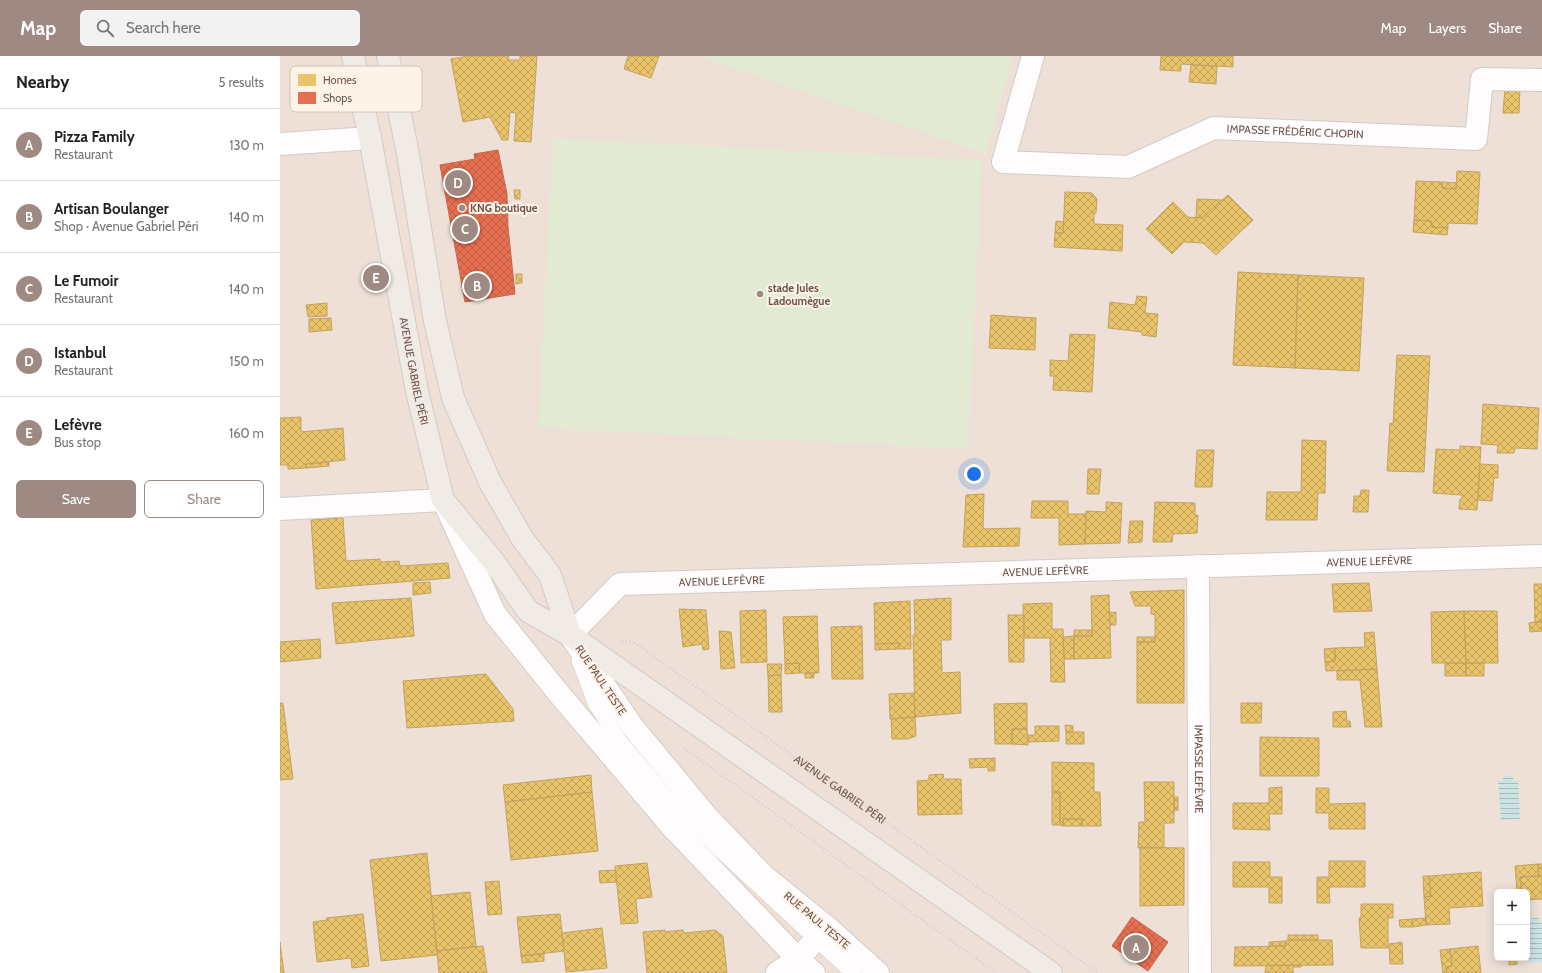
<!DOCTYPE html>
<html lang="en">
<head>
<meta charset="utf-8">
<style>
	body { margin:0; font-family:Cabin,sans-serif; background:#f2f2f2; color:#222 }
	.controls { position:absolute; right:12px; bottom:12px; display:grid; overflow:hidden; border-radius:6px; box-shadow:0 2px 10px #0003 }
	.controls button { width:36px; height:36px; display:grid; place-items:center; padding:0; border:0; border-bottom:1px solid #e0e0e0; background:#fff; color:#222; font:20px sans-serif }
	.you { position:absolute; left:694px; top:418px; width:14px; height:14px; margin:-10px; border:3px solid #fff; border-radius:50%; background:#1a73e8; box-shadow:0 0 0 6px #1a73e833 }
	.badge { display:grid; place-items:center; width:26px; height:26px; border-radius:50%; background:#9e8a82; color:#fff; font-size:13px; font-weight:700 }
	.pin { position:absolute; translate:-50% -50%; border:2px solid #fff; box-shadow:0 1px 4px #0006 }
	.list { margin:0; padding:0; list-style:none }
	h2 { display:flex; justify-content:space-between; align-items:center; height:52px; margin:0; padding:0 16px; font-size:17px }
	h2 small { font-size:13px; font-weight:400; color:#767676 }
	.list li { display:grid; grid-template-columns:26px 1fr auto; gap:12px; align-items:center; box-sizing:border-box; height:72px; padding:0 16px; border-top:1px solid #e0e0e0 }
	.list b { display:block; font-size:15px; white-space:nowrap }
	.list p { margin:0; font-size:13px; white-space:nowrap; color:#767676 }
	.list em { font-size:13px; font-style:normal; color:#767676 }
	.actions { display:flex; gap:8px; padding:12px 16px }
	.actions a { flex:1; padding:9px 0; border:1px solid #9e8a82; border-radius:6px; text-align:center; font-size:14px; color:#9e8a82 }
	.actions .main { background:#9e8a82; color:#fff }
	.icon { flex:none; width:22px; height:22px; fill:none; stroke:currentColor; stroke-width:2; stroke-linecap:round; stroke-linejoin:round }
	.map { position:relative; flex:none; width:1262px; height:917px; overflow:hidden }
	header { display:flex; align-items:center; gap:24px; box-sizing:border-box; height:56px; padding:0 20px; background:#9e8a82; color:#fff }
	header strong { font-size:19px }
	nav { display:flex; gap:22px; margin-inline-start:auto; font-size:14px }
	.search { width:280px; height:36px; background:#f2f2f2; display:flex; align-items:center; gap:10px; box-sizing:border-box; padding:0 14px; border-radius:6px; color:#767676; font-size:15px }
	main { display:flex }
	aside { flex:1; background:#fff }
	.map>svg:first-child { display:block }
	.residential { fill:#eee0d6; fill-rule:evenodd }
	.pitch { fill:#e3ead4 }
	.water { fill:url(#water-rules) }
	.homes { fill:url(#homes-cross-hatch); stroke:#c4a261 }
	.shops { fill:url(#shops-cross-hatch); stroke:#c3674f }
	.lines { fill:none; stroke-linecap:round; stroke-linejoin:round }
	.lane-casing { stroke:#d3cbc6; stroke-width:16 }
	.street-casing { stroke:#d3cbc6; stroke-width:24 }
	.primary-casing { stroke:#d3c9c5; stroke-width:24 }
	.path { stroke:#d5cdca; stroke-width:2.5; stroke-dasharray:1 3; stroke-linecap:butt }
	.lane { stroke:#fefcfc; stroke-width:15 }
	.street { stroke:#fefcfc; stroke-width:22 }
	.primary { stroke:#f0ebe5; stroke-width:22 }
	.poi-dot { fill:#9e8a82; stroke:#fdf3e8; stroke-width:1.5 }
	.labels { text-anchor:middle; stroke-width:4; stroke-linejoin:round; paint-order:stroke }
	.street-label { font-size:11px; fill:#6f544b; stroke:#fdf3e8 }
	.poi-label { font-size:11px; font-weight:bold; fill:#6f544b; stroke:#fdf3e8; text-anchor:start }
	.key { fill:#fdf3e8; stroke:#d2c3b9; stroke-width:1 }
	.key-label { font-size:11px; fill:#6f544b }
</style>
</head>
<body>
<header>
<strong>Map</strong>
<div class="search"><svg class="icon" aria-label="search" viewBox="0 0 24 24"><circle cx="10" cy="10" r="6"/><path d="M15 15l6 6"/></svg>Search here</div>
<nav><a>Map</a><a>Layers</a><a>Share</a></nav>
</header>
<main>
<aside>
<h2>Nearby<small>5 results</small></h2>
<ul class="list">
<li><span class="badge">A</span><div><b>Pizza Family</b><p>Restaurant</p></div><em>130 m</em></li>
<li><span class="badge">B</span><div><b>Artisan Boulanger</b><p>Shop · Avenue Gabriel Péri</p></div><em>140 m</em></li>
<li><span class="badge">C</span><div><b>Le Fumoir</b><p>Restaurant</p></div><em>140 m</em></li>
<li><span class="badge">D</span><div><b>Istanbul</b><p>Restaurant</p></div><em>150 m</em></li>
<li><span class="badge">E</span><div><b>Lefèvre</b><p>Bus stop</p></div><em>160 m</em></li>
</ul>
<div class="actions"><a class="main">Save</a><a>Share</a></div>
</aside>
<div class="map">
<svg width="1262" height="917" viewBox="0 0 1262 917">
	<defs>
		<pattern id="water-rules" width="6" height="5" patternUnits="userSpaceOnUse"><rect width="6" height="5" fill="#cbe4e3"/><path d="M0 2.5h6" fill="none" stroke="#a9bbba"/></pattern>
		<pattern id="homes-cross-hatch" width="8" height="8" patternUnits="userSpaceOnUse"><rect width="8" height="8" fill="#e9c46a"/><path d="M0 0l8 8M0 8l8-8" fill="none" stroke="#c1a259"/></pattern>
		<pattern id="shops-cross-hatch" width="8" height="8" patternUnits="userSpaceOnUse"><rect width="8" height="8" fill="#e76f51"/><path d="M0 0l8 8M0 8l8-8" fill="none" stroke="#bf5e45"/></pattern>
	</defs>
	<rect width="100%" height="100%" fill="#f5eee8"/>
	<!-- residential -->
	<path class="residential" d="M 0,0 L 1262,0 L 1262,917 L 0,917 ZM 1217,836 L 1247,836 L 1247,902 L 1217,902 Z"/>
	<!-- pitch -->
	<path class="pitch" d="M 417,0 L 733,0 L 706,98 Z
		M 273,82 L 702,104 L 688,393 L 258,372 Z"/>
	<!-- water -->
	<path class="water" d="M 1228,719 L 1232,720 L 1234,724 L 1238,724 L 1240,763 L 1221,764 L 1218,725 L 1222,725 L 1224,720 Z
		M 1254,861 L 1258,862 L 1260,867 L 1262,867 L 1262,906 L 1248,907 L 1247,868 L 1249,868 L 1249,864 Z"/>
	<!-- homes -->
	<path class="homes" d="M 188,0 L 229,0 L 228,4 L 240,4 L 240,0 L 257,0 L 251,86 L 234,85 L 236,57 L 230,56 L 228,84 L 222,84 L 210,61 L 183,66 L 171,3 Z
		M 348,0 L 379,0 L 371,22 L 344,13 Z
		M 881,0 L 953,0 L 953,11 L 901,8 L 901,15 L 880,14 Z
		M 911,9 L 937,10 L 936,28 L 909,26 Z
		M 1225,31 L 1240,32 L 1239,57 L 1223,57 Z
		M 1177,115 L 1200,116 L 1197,168 L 1168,167 L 1168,172 L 1152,171 L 1151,165 L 1134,164 L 1136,125 L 1162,126 L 1162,132 L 1176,133 Z
		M 1162,126 L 1177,127 L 1176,133 L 1162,132 Z
		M 234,134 L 240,134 L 240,143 L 235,143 Z
		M 785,136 L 812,137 L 817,143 L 816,157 L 814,157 L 814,168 L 843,169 L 842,195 L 774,191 L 775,177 L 783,177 Z
		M 948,139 L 973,164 L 936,199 L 923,187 L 904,186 L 892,198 L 866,173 L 893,146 L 908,161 L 922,162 Z
		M 917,143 L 942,144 L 922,162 L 916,161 Z
		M 1134,164 L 1151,165 L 1152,171 L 1168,172 L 1167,179 L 1133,176 Z
		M 776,165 L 784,166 L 783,177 L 775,177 Z
		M 958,216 L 1018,219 L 1015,312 L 953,309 Z
		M 236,218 L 242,218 L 242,227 L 236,228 Z
		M 1018,219 L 1084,222 L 1079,315 L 1015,312 Z
		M 857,240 L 867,241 L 865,257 L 878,258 L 876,281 L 862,279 L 862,276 L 828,272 L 830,246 L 855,249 Z
		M 47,247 L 47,260 L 28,261 L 26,249 Z
		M 711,259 L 756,262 L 755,294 L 709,292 Z
		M 51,262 L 52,274 L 29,276 L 29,263 Z
		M 790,278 L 815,279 L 812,336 L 773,334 L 774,320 L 770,320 L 770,304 L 788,305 Z
		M 1117,299 L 1150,300 L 1144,416 L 1107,415 L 1110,367 L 1113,368 Z
		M 1203,348 L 1259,352 L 1257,393 L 1235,392 L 1234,397 L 1217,397 L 1218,389 L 1201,388 Z
		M 21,361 L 21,376 L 63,372 L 65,404 L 26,408 L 26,412 L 8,413 L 8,409 L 0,409 L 0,362 Z
		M 1022,384 L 1046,385 L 1045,437 L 1038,437 L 1037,464 L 986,464 L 987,436 L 1021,436 Z
		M 1180,390 L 1201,391 L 1197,454 L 1179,453 L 1180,443 L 1182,443 L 1182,439 L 1153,437 L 1156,393 L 1180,394 Z
		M 917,394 L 934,394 L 932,431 L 915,431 Z
		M 49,406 L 49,410 L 26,412 L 26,408 Z
		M 1200,408 L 1218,409 L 1218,422 L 1214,422 L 1212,445 L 1198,444 Z
		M 808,413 L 821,413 L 819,438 L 807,438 Z
		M 1081,434 L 1089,434 L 1088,456 L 1073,456 L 1074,440 L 1080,440 Z
		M 704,438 L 703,473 L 740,472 L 739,490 L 683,491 L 686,439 Z
		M 752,445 L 788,445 L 788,458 L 806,458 L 805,488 L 779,489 L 779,462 L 751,462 Z
		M 826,446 L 842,447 L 840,487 L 805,488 L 806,455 L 826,456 Z
		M 875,446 L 915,447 L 915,459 L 918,459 L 917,477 L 893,478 L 892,486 L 873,486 Z
		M 63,462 L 66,505 L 100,503 L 101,506 L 119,505 L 120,510 L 168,507 L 170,522 L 36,533 L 31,464 Z
		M 850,465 L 863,465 L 862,486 L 848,487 Z
		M 150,526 L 151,537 L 133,539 L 133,527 Z
		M 1089,527 L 1092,555 L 1054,556 L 1052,528 Z
		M 1254,528 L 1262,528 L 1262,566 L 1255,566 Z
		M 904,534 L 904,647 L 857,647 L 857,586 L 875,586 L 875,559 L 871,558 L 871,550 L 855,550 L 850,536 Z
		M 829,539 L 831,602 L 794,603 L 794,580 L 812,580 L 811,540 Z
		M 131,542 L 134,580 L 56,588 L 52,547 Z
		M 671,542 L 671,584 L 661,584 L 662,617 L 680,616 L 681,657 L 635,661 L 633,579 L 635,579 L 634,544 Z
		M 630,545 L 631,593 L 619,593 L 619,587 L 595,588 L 594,547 Z
		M 772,547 L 772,573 L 783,573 L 785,626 L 771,626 L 770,582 L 744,582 L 743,548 Z
		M 399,553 L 426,554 L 429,593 L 423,594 L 422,588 L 403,591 Z
		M 486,554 L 487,606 L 461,607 L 460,555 Z
		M 1184,555 L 1217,555 L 1218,607 L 1186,607 Z
		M 1184,555 L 1186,607 L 1152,607 L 1151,556 Z
		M 836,556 L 836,569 L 830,569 L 829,557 Z
		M 728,559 L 744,559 L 744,606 L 729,606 Z
		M 537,560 L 539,617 L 520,617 L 519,607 L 505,608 L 503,561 Z
		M 1255,566 L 1262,566 L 1262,575 L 1250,576 L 1249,567 Z
		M 582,570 L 583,623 L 552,623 L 551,571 Z
		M 794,574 L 812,574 L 812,580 L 794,580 Z
		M 439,575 L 451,576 L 455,612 L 441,613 Z
		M 1094,576 L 1097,613 L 1046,615 L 1045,606 L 1055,605 L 1055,592 L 1085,591 L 1084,577 Z
		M 794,580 L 794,603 L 784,603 L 783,581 Z
		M 857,581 L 875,581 L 875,586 L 857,586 Z
		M 40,583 L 41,602 L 0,606 L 0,586 Z
		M 619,587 L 619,593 L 595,594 L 595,588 Z
		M 1055,592 L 1055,605 L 1045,606 L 1044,593 Z
		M 519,607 L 520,617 L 505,618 L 505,608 Z
		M 1165,607 L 1186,607 L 1186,620 L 1165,620 Z
		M 1186,607 L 1204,607 L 1204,620 L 1186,620 Z
		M 487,608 L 502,608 L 501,619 L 488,620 Z
		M 1097,613 L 1102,671 L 1085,671 L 1080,624 L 1057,624 L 1057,615 Z
		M 525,617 L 534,617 L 534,622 L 525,622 Z
		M 206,618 L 233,653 L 234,665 L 127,672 L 123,625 Z
		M 501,619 L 502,656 L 489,656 L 488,620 Z
		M 634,637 L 635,661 L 610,663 L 609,638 Z
		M 0,647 L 3,647 L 13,723 L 0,724 Z
		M 747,647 L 747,673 L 732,673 L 732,688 L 715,688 L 714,648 Z
		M 961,647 L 982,647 L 981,667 L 961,667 Z
		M 1066,655 L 1067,665 L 1070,665 L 1071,671 L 1053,671 L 1053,656 Z
		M 635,661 L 636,680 L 628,683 L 612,683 L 611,663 Z
		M 785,669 L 793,670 L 793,676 L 786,676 Z
		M 755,670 L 779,670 L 779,685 L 748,686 L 748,679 L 755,679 Z
		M 732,673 L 747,673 L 748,689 L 732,688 Z
		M 786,676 L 804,676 L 804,688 L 786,688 Z
		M 980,681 L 1039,682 L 1039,720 L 980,720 Z
		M 715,702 L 715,715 L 708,715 L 708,711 L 690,712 L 689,703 Z
		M 772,706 L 814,707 L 814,736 L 820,736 L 821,770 L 802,770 L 802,763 L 783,763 L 783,770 L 780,769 L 780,736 L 772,736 Z
		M 663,718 L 664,723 L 681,723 L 682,758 L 638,759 L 637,725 L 649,724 L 649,719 Z
		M 311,719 L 312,736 L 225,746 L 223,729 Z
		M 864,726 L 894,726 L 894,767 L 884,767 L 884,792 L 858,792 L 859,766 L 865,766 Z
		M 1002,731 L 1002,758 L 989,758 L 990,774 L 953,773 L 953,747 L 989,747 L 989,732 Z
		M 1036,732 L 1049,732 L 1049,748 L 1085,747 L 1085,773 L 1049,773 L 1049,757 L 1036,757 Z
		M 312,736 L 318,795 L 231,804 L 225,746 Z
		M 772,736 L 780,736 L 780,769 L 772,769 Z
		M 894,741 L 898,741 L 898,754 L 894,755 Z
		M 783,763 L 802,763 L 802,770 L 783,770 Z
		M 860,791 L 904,792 L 904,849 L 860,850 Z
		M 147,797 L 157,899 L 101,905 L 90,804 Z
		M 1049,805 L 1085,805 L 1085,831 L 1049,831 L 1050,847 L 1037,847 L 1037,821 L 1049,821 Z
		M 953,806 L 990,806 L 990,821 L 1002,821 L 1002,847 L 989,847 L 989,831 L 953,831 Z
		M 367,807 L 372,841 L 356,843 L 358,867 L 341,868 L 335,810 Z
		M 1258,808 L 1259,820 L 1240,821 L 1242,836 L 1237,836 L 1235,810 Z
		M 1258,808 L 1262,808 L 1262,843 L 1247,844 L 1247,836 L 1242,836 L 1240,821 L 1259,820 Z
		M 335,814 L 337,826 L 320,827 L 319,815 Z
		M 1201,816 L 1203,850 L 1169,852 L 1170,868 L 1146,869 L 1144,841 L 1151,840 L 1149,820 Z
		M 1143,820 L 1149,820 L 1151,840 L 1144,841 Z
		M 219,825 L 222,858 L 208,859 L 205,826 Z
		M 190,836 L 196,890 L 157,895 L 151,840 Z
		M 1081,848 L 1113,848 L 1113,862 L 1108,862 L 1108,892 L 1081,892 L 1079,862 L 1081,862 Z
		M 83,858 L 89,910 L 72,912 L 71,902 L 37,906 L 33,866 L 47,864 L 46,862 Z
		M 280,858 L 284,895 L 241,900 L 237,861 Z
		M 1146,862 L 1146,869 L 1133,871 L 1132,863 Z
		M 1132,863 L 1133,871 L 1120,871 L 1119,864 Z
		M 322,872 L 327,912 L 286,916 L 282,877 Z
		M 385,874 L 384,876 L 403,874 L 404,877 L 435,874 L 443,880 L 447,917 L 367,917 L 363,876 Z
		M 1008,879 L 1038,879 L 1038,884 L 1008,884 Z
		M 1006,884 L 1052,884 L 1053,909 L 954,910 L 955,891 L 1005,890 Z
		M 1005,885 L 1005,890 L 989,890 L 989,886 Z
		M 0,886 L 4,917 L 0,917 Z
		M 1122,886 L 1123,908 L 1110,908 L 1109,888 Z
		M 203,890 L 207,917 L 159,917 L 157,895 Z
		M 1198,890 L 1201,917 L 1167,917 L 1166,911 L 1172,910 L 1170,893 Z
		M 1170,893 L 1172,910 L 1166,911 L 1167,917 L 1163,917 L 1160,894 Z
		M 264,898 L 264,905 L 242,907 L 241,900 Z
		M 1229,902 L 1237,902 L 1237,908 L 1229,909 Z
		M 986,909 L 1021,909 L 1021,911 L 1013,911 L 1013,917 L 985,917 Z"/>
	<!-- shops -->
	<path class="shops" d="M 218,94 L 227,138 L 228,171 L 235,238 L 185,246 L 160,109 L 195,103 L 194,98 Z
		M 852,861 L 888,886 L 868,915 L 832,890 Z"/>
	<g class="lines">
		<!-- lane casing -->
		<g class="lane-casing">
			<path id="lane" d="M 299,604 L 315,647 L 338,683 L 386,740 L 439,793 L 573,917"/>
		</g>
		<!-- street casing -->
		<g class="street-casing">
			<g id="street">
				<path id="s2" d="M 753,0 L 723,106 L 848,111 L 934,72 L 1196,83 L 1202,23 L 1262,24"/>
				<path d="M 0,88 L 90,82"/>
				<path d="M 0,453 L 163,444 L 215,558 L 280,639 L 394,773 L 518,903 L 534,917"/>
				<path id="s3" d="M 918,510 L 920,917"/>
				<path d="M 497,917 L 518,903 L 547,871"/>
				<path id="s4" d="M 598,917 L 547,871 L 484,820 L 428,762 L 352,670 L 290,579 L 340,528 L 1262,500"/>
			</g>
		</g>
		<!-- primary casing -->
		<g class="primary-casing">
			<g id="primary">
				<path id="s5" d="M 73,0 L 84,55 L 90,82 L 137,335 L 163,444 L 214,506 L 248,555 L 290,579 L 771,917"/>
				<path d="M 108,0 L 128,98 L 155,265 L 173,342 L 210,426 L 242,482 L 270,519 L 290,579"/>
			</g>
		</g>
		<!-- path -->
		<g class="path">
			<path id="s1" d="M 342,585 L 353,586 L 818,917"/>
			<path d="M 404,692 L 716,917"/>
		</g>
		<!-- lane -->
		<use href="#lane" class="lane"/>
		<!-- street -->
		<use href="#street" class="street"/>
		<!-- primary -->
		<use href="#primary" class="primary"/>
	</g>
	<!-- markers -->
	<g class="poi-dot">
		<circle cx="182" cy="152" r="4"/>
		<circle cx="480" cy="238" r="4"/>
	</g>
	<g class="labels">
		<!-- street labels -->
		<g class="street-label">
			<text dy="4" stroke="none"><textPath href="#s2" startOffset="411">IMPASSE FRÉDÉRIC CHOPIN</textPath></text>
			<text dy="4" stroke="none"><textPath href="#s5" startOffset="321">AVENUE GABRIEL PÉRI</textPath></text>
			<text dy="4" stroke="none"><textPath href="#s4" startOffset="1281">AVENUE LEFÈVRE</textPath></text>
			<text dy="4" stroke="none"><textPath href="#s4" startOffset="957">AVENUE LEFÈVRE</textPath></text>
			<text dy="4" stroke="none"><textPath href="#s4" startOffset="633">AVENUE LEFÈVRE</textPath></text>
			<text transform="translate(321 624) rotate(56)" y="4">RUE PAUL TESTE</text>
			<text dy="4" stroke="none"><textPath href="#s3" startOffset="203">IMPASSE LEFÈVRE</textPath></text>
			<text dy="4" stroke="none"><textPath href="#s1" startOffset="265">AVENUE GABRIEL PÉRI</textPath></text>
			<text transform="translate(537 864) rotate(40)" y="4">RUE PAUL TESTE</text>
		</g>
		<!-- poi labels -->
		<g class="poi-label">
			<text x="190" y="156">KNG boutique</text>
			<text x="488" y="236">stade Jules<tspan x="488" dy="13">Ladoumègue</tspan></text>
		</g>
	</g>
	<!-- legend -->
	<rect x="10" y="10" width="132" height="46" rx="6" class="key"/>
	<rect x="18" y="18" width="18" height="12" fill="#e9c46a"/>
	<rect x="18" y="36" width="18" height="12" fill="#e76f51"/>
	<g class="key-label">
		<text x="43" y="28">Homes</text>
		<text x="43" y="46">Shops</text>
	</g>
</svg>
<div class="controls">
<button>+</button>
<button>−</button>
</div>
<div class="you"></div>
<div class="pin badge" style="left:856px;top:892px">A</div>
<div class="pin badge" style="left:197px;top:230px">B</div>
<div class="pin badge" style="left:185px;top:173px">C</div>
<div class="pin badge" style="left:178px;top:127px">D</div>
<div class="pin badge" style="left:96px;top:222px">E</div>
</div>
</main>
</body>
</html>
